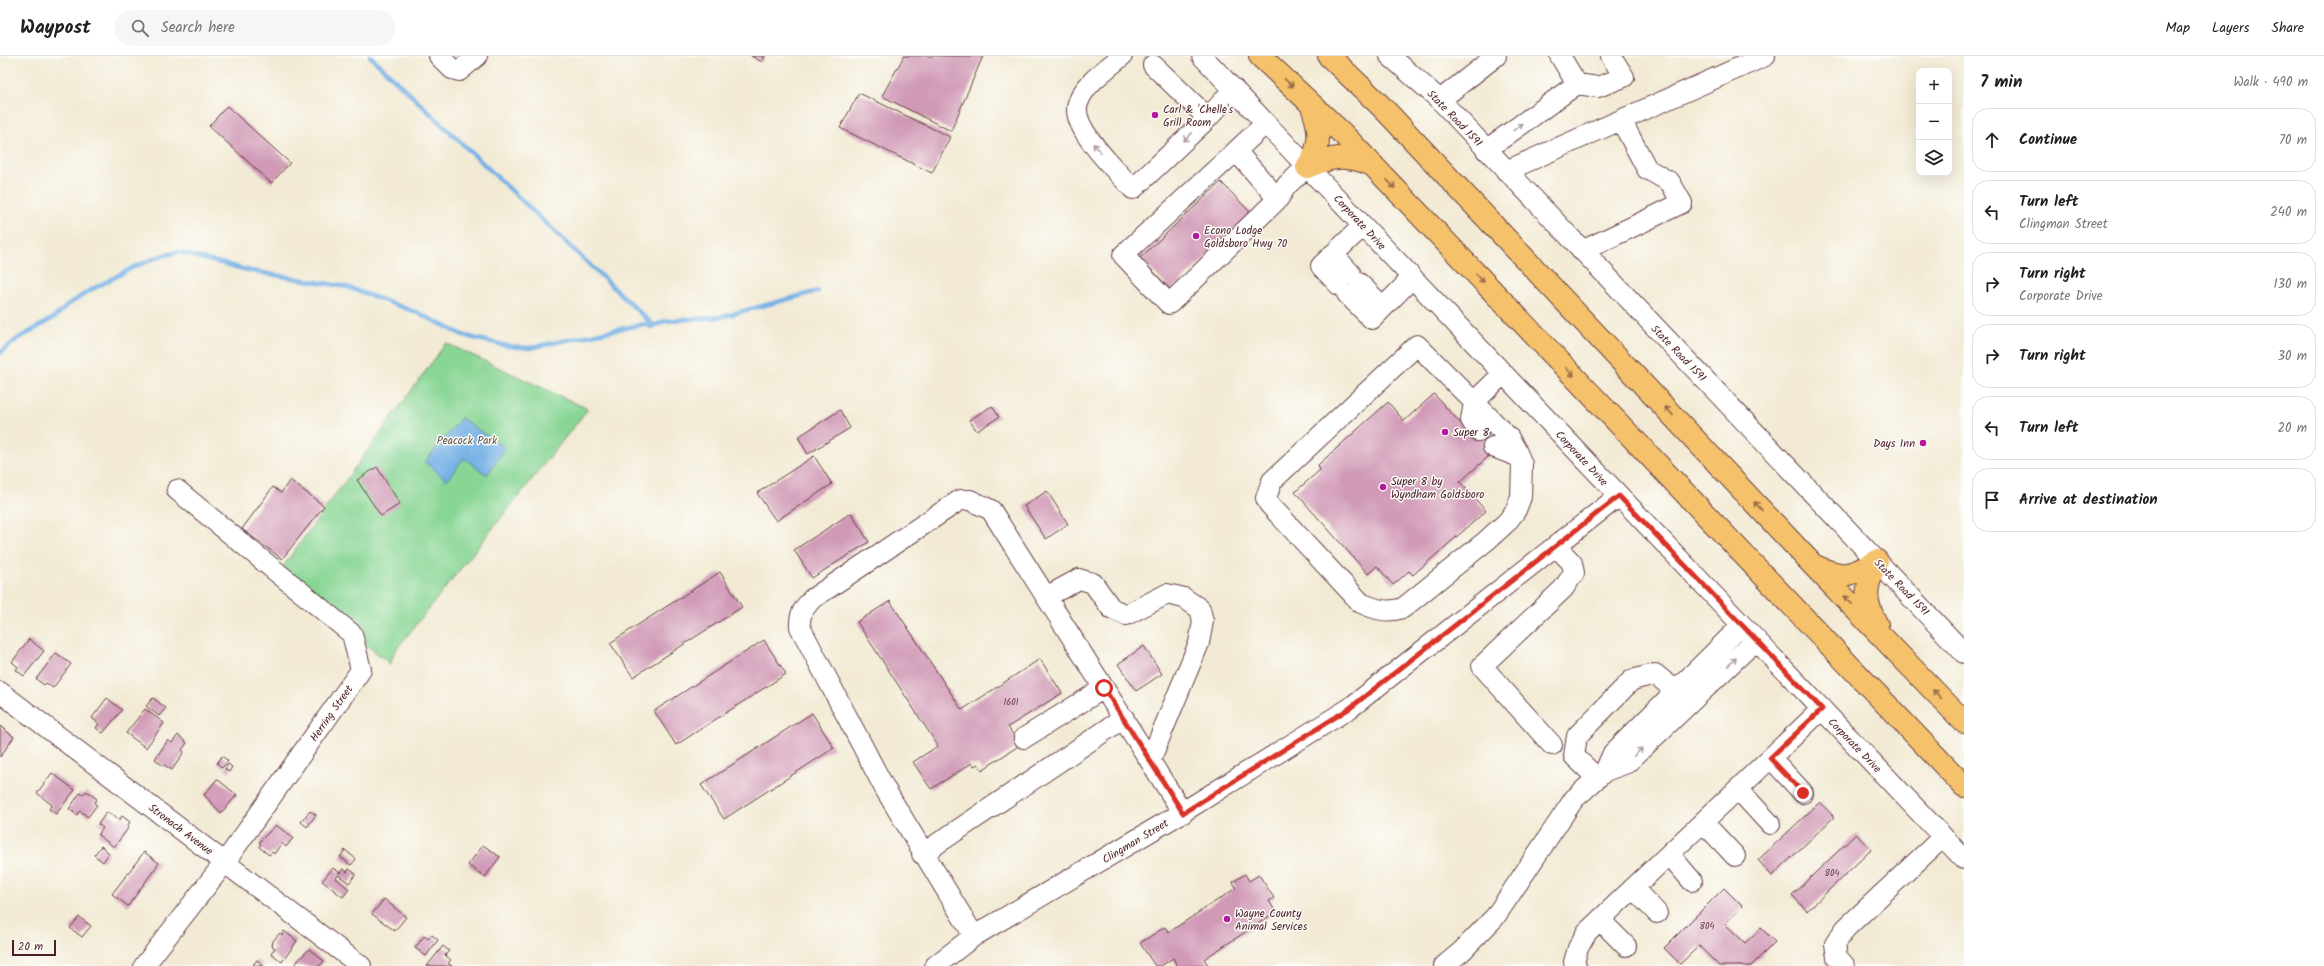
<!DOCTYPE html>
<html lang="en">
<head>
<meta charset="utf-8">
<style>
	body { margin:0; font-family:Kalam,sans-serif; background:#f6f6f6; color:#202124 }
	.controls { position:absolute; right:12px; top:12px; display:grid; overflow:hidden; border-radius:8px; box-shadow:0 4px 16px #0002 }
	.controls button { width:36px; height:36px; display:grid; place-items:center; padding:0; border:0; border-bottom:1px solid #e0e0e0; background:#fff; color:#202124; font:20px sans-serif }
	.scale { position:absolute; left:12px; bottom:10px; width:44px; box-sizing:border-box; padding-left:4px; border:2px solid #4a1f2b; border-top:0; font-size:11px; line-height:14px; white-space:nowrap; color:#4a1f2b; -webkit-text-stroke:3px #fdfcf7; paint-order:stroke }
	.stop { position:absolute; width:12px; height:12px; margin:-9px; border:3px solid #d93025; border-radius:50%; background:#fff }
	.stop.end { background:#d93025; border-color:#fff; box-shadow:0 1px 4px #0008 }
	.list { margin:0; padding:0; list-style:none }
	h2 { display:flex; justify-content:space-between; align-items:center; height:52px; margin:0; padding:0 16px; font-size:17px }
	h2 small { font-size:13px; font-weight:400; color:#757577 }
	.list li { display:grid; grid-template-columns:26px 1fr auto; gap:12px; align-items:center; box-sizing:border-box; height:64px; margin:0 8px 8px; padding:0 8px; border:1px solid #e0e0e0; border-radius:16px }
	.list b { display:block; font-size:15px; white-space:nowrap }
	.list p { margin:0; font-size:13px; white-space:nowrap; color:#757577 }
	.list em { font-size:13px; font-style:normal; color:#757577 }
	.icon { flex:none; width:22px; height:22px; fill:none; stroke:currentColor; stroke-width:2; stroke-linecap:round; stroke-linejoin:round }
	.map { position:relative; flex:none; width:1964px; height:910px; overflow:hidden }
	header { display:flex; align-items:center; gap:24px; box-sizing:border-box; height:56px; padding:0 20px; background:#fff; border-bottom:1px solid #e0e0e0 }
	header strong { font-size:19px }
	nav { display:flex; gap:22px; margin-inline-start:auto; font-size:14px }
	.search { width:280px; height:36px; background:#f6f6f6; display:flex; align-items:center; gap:10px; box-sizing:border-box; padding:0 14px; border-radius:16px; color:#757577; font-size:15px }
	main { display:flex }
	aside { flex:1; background:#fff }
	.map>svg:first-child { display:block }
	.green { fill:#88d695; stroke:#697a60 }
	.water { fill:#74b1e6; stroke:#5f6888 }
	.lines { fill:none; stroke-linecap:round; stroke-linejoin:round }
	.stream { stroke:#74b1e6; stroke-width:4.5 }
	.building { fill:#d099b6 }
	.minor-casing { stroke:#633d44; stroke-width:22 }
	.highway-casing { stroke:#633d44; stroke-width:24 }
	.minor { stroke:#fff; stroke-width:20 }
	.highway { stroke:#f5c16b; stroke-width:22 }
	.oneway { stroke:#976848 }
	.oneway2 { stroke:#ae9aa0 }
	.route { stroke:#d93025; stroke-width:5 }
	.poi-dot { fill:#b5179e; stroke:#fdfcf7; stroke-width:1.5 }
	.labels { text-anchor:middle; stroke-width:3; stroke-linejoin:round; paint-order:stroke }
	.number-label { font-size:9px; fill:#6c3e4e }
	.poi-label { font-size:11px; fill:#4a1f2b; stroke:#fdfcf7; text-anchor:start }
	.street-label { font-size:11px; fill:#4a1f2b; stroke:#fdfcf7 }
	.park-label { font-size:11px; fill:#5d564b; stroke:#fdfcf7 }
</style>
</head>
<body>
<header>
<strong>Waypost</strong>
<div class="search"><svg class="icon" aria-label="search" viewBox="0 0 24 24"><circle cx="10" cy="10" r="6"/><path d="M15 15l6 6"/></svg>Search here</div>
<nav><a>Map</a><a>Layers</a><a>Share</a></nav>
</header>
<main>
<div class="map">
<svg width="1964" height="910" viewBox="0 0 1964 910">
	<rect width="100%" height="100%" fill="#fdfcf7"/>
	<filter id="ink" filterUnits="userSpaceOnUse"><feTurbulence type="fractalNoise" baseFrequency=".025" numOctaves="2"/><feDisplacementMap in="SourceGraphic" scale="8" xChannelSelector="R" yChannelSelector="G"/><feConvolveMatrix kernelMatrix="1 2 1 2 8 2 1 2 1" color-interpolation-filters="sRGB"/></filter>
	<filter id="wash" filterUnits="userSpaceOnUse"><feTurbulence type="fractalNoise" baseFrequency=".012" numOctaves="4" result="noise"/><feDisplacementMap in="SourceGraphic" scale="16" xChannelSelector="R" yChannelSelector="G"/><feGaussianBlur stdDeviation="0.9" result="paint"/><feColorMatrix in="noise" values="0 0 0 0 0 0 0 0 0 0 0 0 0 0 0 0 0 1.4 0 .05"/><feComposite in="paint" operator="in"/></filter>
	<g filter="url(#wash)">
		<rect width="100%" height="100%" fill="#f2ead4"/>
		<!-- green -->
		<path class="green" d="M 446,287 L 588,353 L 395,595 L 390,608 L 278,517 Z"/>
		<!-- water -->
		<path class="water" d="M 461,362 L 505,392 L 487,419 L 464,402 L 447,424 L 425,406 Z"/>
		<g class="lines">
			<!-- stream -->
			<path class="stream" d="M 370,0 L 654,270
				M 0,297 L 16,284 L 55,261 L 68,249 L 89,235 L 136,210 L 161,200 L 178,196 L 251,215 L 347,231 L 418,257 L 465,280 L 508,290 L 529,292 L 644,268 L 651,271 L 665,265 L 721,261 L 818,235"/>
		</g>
		<g id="blocks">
			<!-- building -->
			<path class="building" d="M 751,0 L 765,0 L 762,6 Z
				M 904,0 L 983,0 L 951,75 L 882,40 Z
				M 859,37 L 950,81 L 932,117 L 840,72 Z
				M 227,50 L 290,107 L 271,127 L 209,70 Z
				M 1221,126 L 1252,158 L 1171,234 L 1140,202 Z
				M 1434,338 L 1472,380 L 1482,371 L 1497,388 L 1490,399 L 1460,426 L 1486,455 L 1413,519 L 1409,515 L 1393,529 L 1377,510 L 1368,518 L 1295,436 L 1320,414 L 1318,409 L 1388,346 L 1404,365 Z
				M 992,350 L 999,361 L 977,375 L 969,364 Z
				M 840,354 L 850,372 L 808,398 L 798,381 Z
				M 814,400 L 832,428 L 776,465 L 757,437 Z
				M 377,411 L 400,448 L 381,460 L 357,424 Z
				M 290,424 L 324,450 L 282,503 L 242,473 L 273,431 L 281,437 Z
				M 1047,435 L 1068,468 L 1046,483 L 1024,450 Z
				M 851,457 L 869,486 L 812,522 L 794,494 Z
				M 720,516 L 742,551 L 633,621 L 610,587 Z
				M 890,545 L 962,654 L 1040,603 L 1062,637 L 1008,671 L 1020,689 L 982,714 L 978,708 L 974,710 L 972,707 L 931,733 L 913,706 L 938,690 L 857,566 Z
				M 29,583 L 44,595 L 24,620 L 16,614 L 18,611 L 12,606 Z
				M 764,584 L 786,618 L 676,689 L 654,655 Z
				M 1144,590 L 1162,618 L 1136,635 L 1118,608 Z
				M 56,597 L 71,608 L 53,632 L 46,627 L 44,629 L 36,623 Z
				M 107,642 L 122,654 L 103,677 L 96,672 L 99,668 L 92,662 Z
				M 153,642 L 166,652 L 159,660 L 146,650 Z
				M 145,653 L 164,667 L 146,692 L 126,677 Z
				M 812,657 L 834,692 L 724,763 L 701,729 Z
				M 0,670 L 14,681 L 0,701 Z
				M 178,679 L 187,687 L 182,694 L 184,696 L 172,714 L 164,709 L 163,710 L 155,703 L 168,684 L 172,687 Z
				M 222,700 L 228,705 L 222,712 L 217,707 Z
				M 228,708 L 232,711 L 229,716 L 225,713 Z
				M 52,717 L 75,734 L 56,758 L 49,753 L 52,749 L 37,737 Z
				M 217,723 L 237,739 L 221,757 L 204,739 Z
				M 86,735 L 97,743 L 94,747 L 97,749 L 88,761 L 80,755 L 77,759 L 69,753 L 80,737 L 83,739 Z
				M 1820,746 L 1834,761 L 1772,820 L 1758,804 Z
				M 310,755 L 316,759 L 307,771 L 301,766 Z
				M 107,756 L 119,764 L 122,760 L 130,766 L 127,770 L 129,771 L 114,791 L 98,779 L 103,772 L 98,768 Z
				M 276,769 L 293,782 L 286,791 L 282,787 L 274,798 L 272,796 L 269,799 L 259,791 L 261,788 L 259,786 Z
				M 1856,778 L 1871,794 L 1807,855 L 1792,839 Z
				M 483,789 L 500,801 L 485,821 L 468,809 Z
				M 101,790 L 109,797 L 103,806 L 94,799 Z
				M 345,794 L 356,803 L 351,809 L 340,801 Z
				M 144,796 L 159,807 L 128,850 L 112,838 Z
				M 333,812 L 340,817 L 343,813 L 347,816 L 349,813 L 356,818 L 349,827 L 338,819 L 336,822 L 349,833 L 343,841 L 322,825 Z
				M 1245,818 L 1249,825 L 1259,819 L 1274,842 L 1269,845 L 1276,856 L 1204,903 L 1209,910 L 1177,910 L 1173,902 L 1161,910 L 1155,910 L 1140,887 L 1165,871 L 1169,876 L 1236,832 L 1233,826 Z
				M 1724,832 L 1742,850 L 1725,868 L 1745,887 L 1761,872 L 1775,886 L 1751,910 L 1719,910 L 1699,890 L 1680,908 L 1664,892 Z
				M 384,843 L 406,861 L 395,875 L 372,858 Z
				M 79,861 L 91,870 L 82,881 L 70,872 Z
				M 284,875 L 297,885 L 282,906 L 271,897 L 275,892 L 272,890 L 273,885 L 280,877 L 282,879 Z
				M 432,879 L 438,884 L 426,900 L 415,892 L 424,880 L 428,883 Z
				M 443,890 L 449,895 L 445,899 L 451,904 L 448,907 L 452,910 L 427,910 Z
				M 309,893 L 324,905 L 320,910 L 293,910 Z
				M 257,904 L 264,910 L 253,909 Z"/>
		</g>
	</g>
	<g filter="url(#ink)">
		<use href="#blocks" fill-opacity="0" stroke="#633d44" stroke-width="1"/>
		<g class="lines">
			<!-- minor casing -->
			<g class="minor-casing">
				<path id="minor" d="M 439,0 L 452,13 L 459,15 L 477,0
					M 1122,0 C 1107,13 1085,27 1078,47 C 1069,71 1118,116 1133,133 L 1208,62 L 1234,33
					M 1202,0 L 1964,803
					M 1390,0 L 1440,44 L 1964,597
					M 1560,0 L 1577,28
					M 1153,9 L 1208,62
					M 1440,44 L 1496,0
					M 1266,67 L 1236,95 L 1278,143 L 1287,129 L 1307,111
					M 1486,94 L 1577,28 L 1598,31 L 1624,21 L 1611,0
					M 1236,95 L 1123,199 L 1169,248 L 1278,143
					M 1506,115 L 1765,0
					M 1582,195 L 1682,147 L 1670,126 L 1647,113 L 1621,64
					M 1333,198 L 1351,218
					M 1359,227 L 1383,251
					M 1339,229 L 1321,210 L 1363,170
					M 1347,238 L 1372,263 L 1412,222
					M 1478,375 L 1471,364 L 1474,346 L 1417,289 L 1272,425 L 1266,442 L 1269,448 L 1361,547 C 1377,554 1387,557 1403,552 L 1486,485 L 1507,466 L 1516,454 L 1521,441 L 1522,408 L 1516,394 L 1509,382 L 1474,346 L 1503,318
					M 1493,391 L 1519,401
					M 1046,541 L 1079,523 L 1093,527 L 1111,552 L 1126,559 L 1167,538 L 1184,542 L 1200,553 L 1203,565 L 1199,587 L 1150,705
					M 0,636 L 361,910
					M 1024,682 L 1104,632
					M 1552,689 L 1482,610 L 1563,533 L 1574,517 L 1572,507 L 1556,490
					M 1771,702 L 1803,737
					M 1605,715 L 1613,697 L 1742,569
					M 1597,722 L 1574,700 L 1577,680 L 1632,624 L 1655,618 L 1676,635 L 1684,644
					M 1738,733 L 1770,768
					M 1703,766 L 1735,800
					M 922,798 L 1124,662
					M 1669,798 L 1692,825
					M 1633,832 L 1657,857
					M 1600,864 L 1626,890
					M 974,880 L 885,733 L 800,571 C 799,558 804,552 812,543 L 960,444 L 970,444 L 991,454 L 1183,757
					M 144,910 L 225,806 L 361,614 L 352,578 L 177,434
					M 935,910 L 974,880 L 1178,759 L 1350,652 L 1619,440
					M 1444,910 L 1462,895 L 1495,861 L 1574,743 L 1605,715 L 1627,707 L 1756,584
					M 1576,910 L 1574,906 L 1578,892 L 1587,876 L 1822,653
					M 1845,910 L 1837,901 L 1835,888 L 1846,872 L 1943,781"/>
			</g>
			<!-- highway casing -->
			<g class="highway-casing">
				<path id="highway" d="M 1260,0 L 1343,78 L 1964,730
					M 1329,0 L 1384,53 L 1812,508 L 1964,666
					M 1307,111 C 1333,100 1346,98 1373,109
					M 1307,111 C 1323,90 1320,71 1311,48
					M 1815,510 C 1844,523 1851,520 1877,505
					M 1877,569 C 1863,543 1865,532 1877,505"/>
			</g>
			<!-- minor -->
			<use href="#minor" class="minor"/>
			<!-- highway -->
			<use href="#highway" class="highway"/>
		</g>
		<!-- one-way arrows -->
		<defs><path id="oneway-shaft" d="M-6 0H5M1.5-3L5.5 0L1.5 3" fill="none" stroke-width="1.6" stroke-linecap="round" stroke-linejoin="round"/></defs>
		<g class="oneway">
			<use href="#oneway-shaft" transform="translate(1289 27) rotate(43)"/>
			<use href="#oneway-shaft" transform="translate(1391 128) rotate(46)"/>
			<use href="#oneway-shaft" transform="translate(1480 222) rotate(46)"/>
			<use href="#oneway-shaft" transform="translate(1570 316) rotate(46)"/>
			<use href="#oneway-shaft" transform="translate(1669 355) rotate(-133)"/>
			<use href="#oneway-shaft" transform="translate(1758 450) rotate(-133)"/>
			<use href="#oneway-shaft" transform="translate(1848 544) rotate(-134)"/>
			<use href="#oneway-shaft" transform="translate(1937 638) rotate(-134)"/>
		</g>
		<g class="oneway2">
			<use href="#oneway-shaft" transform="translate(1518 71) rotate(-36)"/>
			<use href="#oneway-shaft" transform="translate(1188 81) rotate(136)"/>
			<use href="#oneway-shaft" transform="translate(1097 92) rotate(-132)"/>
			<use href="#oneway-shaft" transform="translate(1732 606) rotate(-44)"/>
			<use href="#oneway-shaft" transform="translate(1638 696) rotate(-44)"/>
		</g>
	</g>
	<g class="lines" filter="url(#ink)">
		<!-- route -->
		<path class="route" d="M 1104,632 L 1183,757 L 1350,652 L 1619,440 L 1822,653 L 1770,702 L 1803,737"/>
	</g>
	<!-- markers -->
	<g class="poi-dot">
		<circle cx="1155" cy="59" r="4"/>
		<circle cx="1196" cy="180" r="4"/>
		<circle cx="1445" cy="376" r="4"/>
		<circle cx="1923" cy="387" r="4"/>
		<circle cx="1383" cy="431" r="4"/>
		<circle cx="1227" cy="863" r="4"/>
	</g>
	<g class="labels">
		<!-- number labels -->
		<g class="number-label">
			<text x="1011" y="649">1601</text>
			<text x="1832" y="820">804</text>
			<text x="1707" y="873">804</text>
		</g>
		<!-- poi labels -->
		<g class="poi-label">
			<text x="1163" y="57">Carl &amp; 'Chelle's<tspan x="1163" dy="13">Grill Room</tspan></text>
			<text x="1204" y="178">Econo Lodge<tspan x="1204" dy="13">Goldsboro Hwy 70</tspan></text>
			<text x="1453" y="380">Super 8</text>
			<text x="1915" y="391" text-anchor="end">Days Inn</text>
			<text x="1391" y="429">Super 8 by<tspan x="1391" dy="13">Wyndham Goldsboro</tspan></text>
			<text x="1235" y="861">Wayne County<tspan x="1235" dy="13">Animal Services</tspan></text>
		</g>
		<!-- street labels -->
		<g class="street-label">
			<text transform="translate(1455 62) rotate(46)" y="4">State Road 1591</text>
			<text transform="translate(1360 166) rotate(47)" y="4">Corporate Drive</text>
			<text transform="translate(1679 297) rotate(46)" y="4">State Road 1591</text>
			<text transform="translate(1582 402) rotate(47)" y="4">Corporate Drive</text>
			<text transform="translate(1902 531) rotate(46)" y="4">State Road 1591</text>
			<text transform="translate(331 657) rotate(-55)" y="4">Herring Street</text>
			<text transform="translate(1855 689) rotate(46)" y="4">Corporate Drive</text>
			<text transform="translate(181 773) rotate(37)" y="4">Stronach Avenue</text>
			<text transform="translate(1135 785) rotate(-31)" y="4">Clingman Street</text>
		</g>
		<!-- park labels -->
		<g class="park-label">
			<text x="467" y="388">Peacock Park</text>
		</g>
	</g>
</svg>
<div class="controls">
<button>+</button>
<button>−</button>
<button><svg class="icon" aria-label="layers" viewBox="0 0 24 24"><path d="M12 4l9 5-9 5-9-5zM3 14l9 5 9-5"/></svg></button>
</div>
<div class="scale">20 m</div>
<div class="stop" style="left:1104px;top:632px"></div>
<div class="stop end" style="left:1803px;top:737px"></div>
</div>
<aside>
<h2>7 min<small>Walk · 490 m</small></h2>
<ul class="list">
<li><svg class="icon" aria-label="ahead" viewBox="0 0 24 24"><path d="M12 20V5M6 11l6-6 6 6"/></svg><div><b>Continue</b></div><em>70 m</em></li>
<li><svg class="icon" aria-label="left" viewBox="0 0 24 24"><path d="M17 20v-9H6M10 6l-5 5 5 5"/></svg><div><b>Turn left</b><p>Clingman Street</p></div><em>240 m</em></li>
<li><svg class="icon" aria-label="right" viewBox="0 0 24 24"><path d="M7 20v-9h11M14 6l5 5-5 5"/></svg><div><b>Turn right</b><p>Corporate Drive</p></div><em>130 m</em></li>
<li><svg class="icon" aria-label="right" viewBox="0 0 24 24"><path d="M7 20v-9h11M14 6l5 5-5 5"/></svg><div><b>Turn right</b></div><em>30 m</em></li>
<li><svg class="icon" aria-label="left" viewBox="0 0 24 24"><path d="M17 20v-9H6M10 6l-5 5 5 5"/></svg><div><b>Turn left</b></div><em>20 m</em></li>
<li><svg class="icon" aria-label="arrive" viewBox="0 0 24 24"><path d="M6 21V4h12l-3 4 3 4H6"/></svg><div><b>Arrive at destination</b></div></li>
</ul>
</aside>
</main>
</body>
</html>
